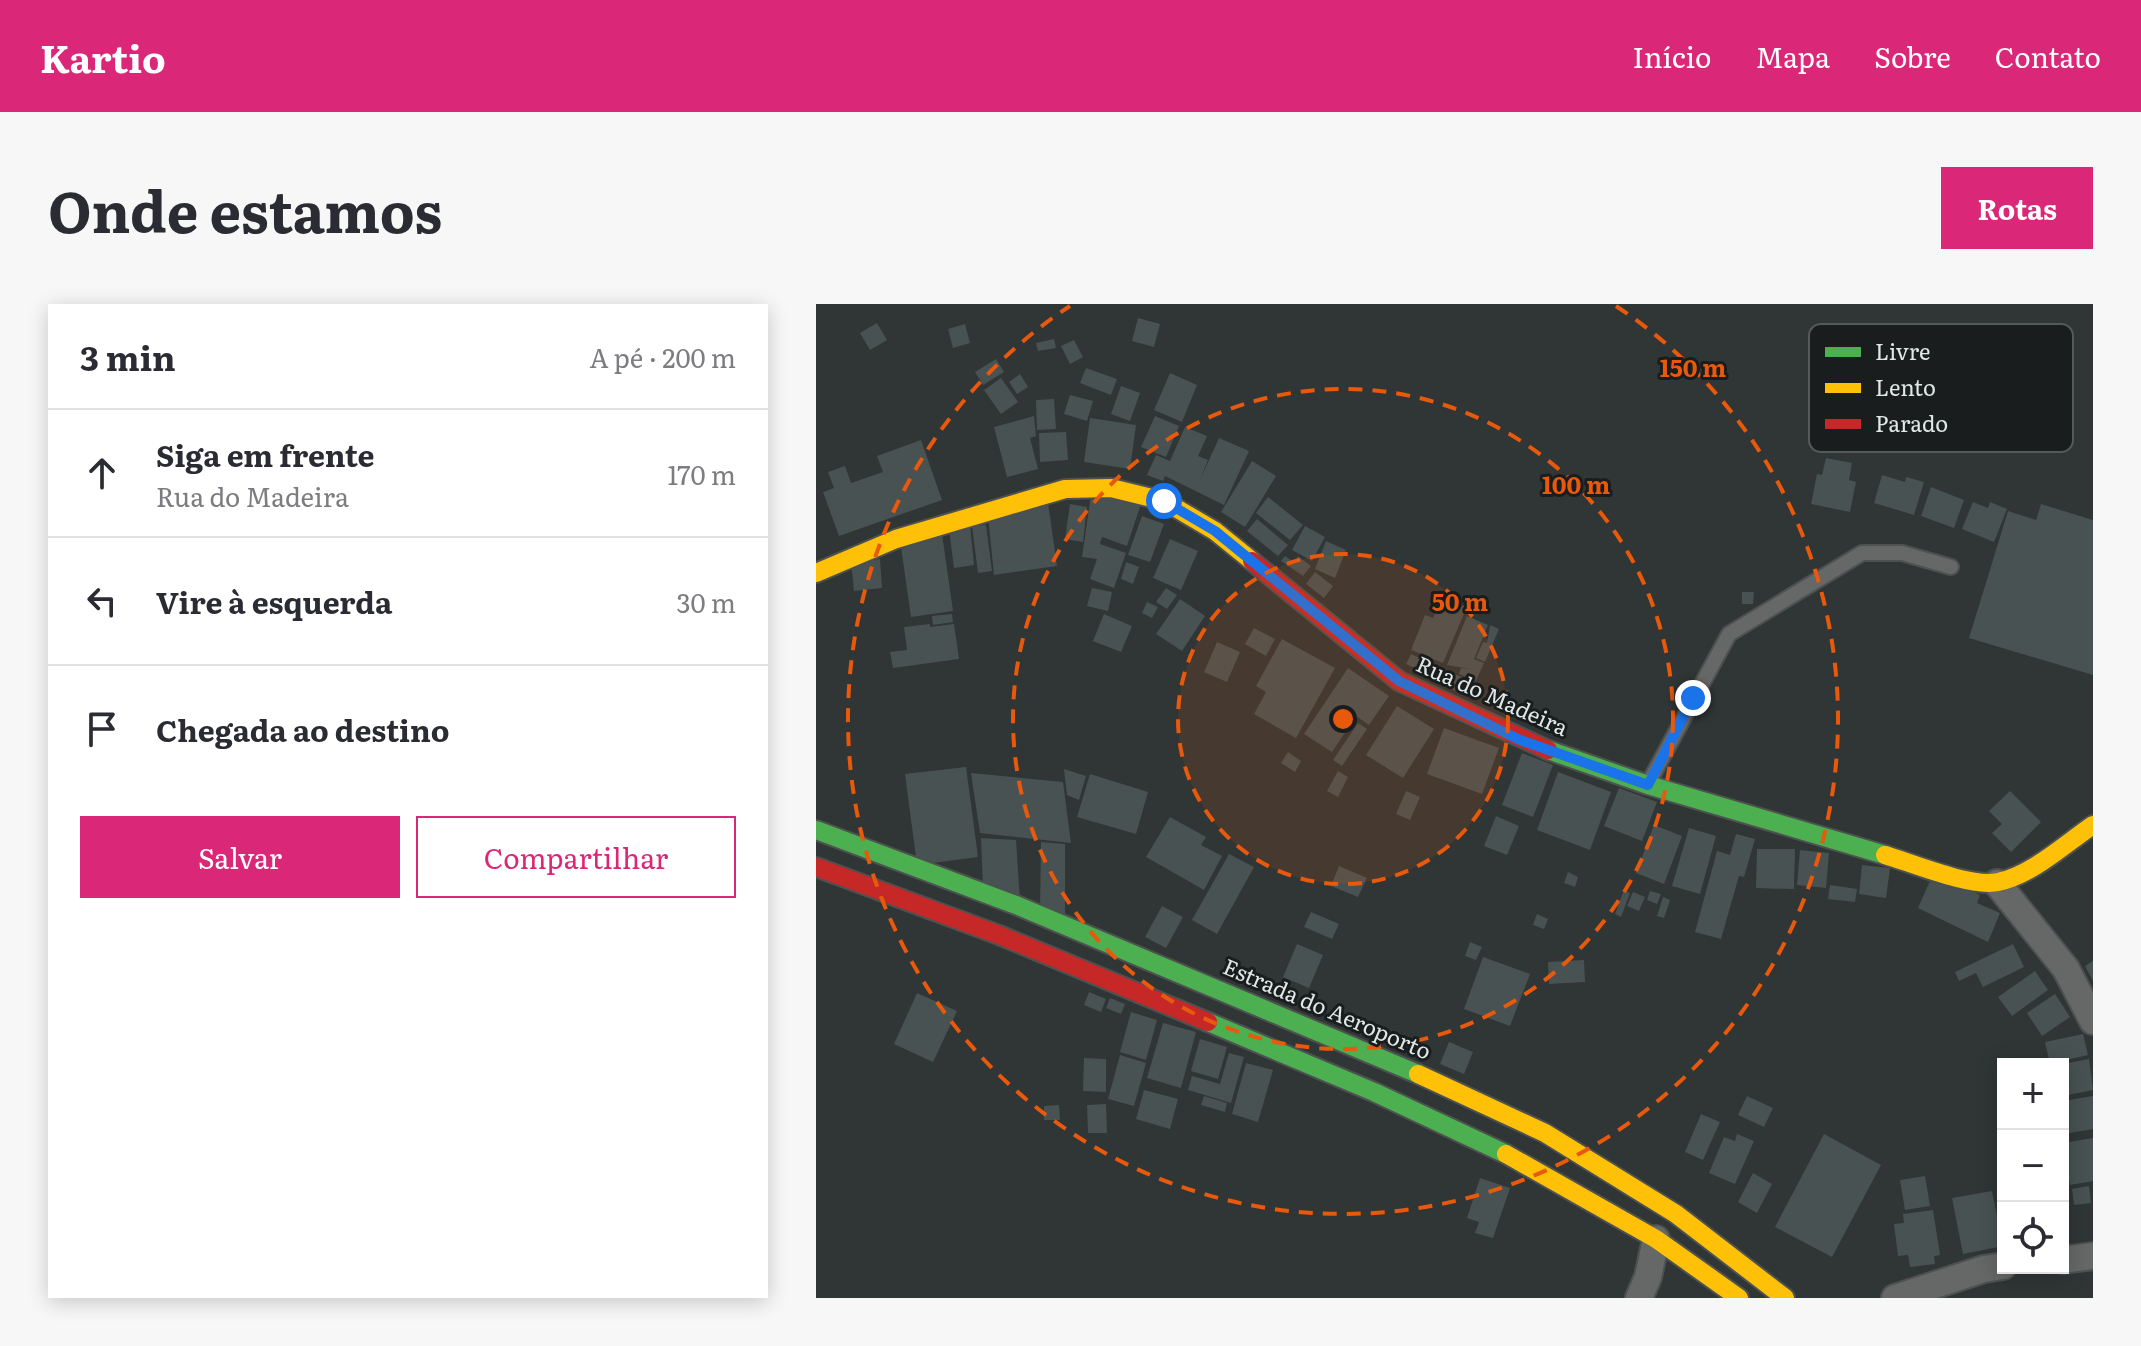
<!DOCTYPE html>
<html lang="pt">
<head>
<meta charset="utf-8">
<style>
	body { margin:0; font-family:Literata,serif; background:#f7f7f7; color:#2b2b33 }
	.controls { position:absolute; right:24px; bottom:24px; display:grid; overflow:hidden; border-radius:0px; box-shadow:0 4px 20px #0003 }
	.controls button { width:72px; height:72px; display:grid; place-items:center; padding:0; border:0; border-bottom:2px solid #e1e1e2; background:#fff; color:#2b2b33; font:40px sans-serif }
	.stop { position:absolute; width:24px; height:24px; margin:-18px; border:6px solid #1a73e8; border-radius:50%; background:#fff }
	.stop.end { background:#1a73e8; border-color:#fff; box-shadow:0 2px 8px #0008 }
	.list { margin:0; padding:0; list-style:none }
	h2 { display:flex; justify-content:space-between; align-items:center; height:104px; margin:0; padding:0 32px; font-size:34px }
	h2 small { font-size:26px; font-weight:400; color:#7c7c81 }
	.list li { display:grid; grid-template-columns:52px 1fr auto; gap:24px; align-items:center; box-sizing:border-box; height:128px; padding:0 32px; border-top:2px solid #e1e1e2 }
	.list b { display:block; font-size:30px; white-space:nowrap }
	.list p { margin:0; font-size:26px; white-space:nowrap; color:#7c7c81 }
	.list em { font-size:26px; font-style:normal; color:#7c7c81 }
	.actions { display:flex; gap:16px; padding:24px 32px }
	.actions a { flex:1; padding:18px 0; border:2px solid #db2777; border-radius:0px; text-align:center; font-size:28px; color:#db2777 }
	.actions .main { background:#db2777; color:#fff }
	.icon { flex:none; width:44px; height:44px; fill:none; stroke:currentColor; stroke-width:2; stroke-linecap:round; stroke-linejoin:round }
	.map { position:relative; flex:none; width:1277px; height:994px; overflow:hidden; border-radius:0px }
	header { display:flex; align-items:center; gap:48px; box-sizing:border-box; height:112px; padding:0 40px; background:#db2777; color:#fff }
	header strong { font-size:38px }
	nav { display:flex; gap:44px; margin-inline-start:auto; font-size:28px }
	.intro { display:flex; align-items:center; justify-content:space-between; box-sizing:border-box; height:192px; padding:0 48px }
	h1 { margin:0; font-size:56px }
	.button { padding:20px 36px; border-radius:0px; background:#db2777; color:#fff; font-size:28px; font-weight:700 }
	main { display:flex; gap:48px; padding:0 48px }
	aside { flex:1; background:#fff; border-radius:0px; box-shadow:0 4px 20px #0003 }
	.map>svg:first-child { display:block }
	.building { fill:#485252 }
	.lines { fill:none; stroke-linecap:round; stroke-linejoin:round }
	.lane-casing { stroke:#4d5150; stroke-width:18 }
	.street-casing { stroke:#4d5150; stroke-width:30 }
	.fast-casing { stroke:#4d5150; stroke-width:22 }
	.slow-casing { stroke:#4d5150; stroke-width:22 }
	.jam-casing { stroke:#4d5150; stroke-width:22 }
	.lane { stroke:#666767; stroke-width:14 }
	.street { stroke:#666767; stroke-width:26 }
	.fast { stroke:#4caf50; stroke-width:18 }
	.slow { stroke:#ffc107; stroke-width:18 }
	.jam { stroke:#c62828; stroke-width:18 }
	.route { stroke:#1a73e8; stroke-width:10 }
	.ring { fill:none; stroke:#e8590c; stroke-width:4; stroke-dasharray:14 10 }
	.labels { text-anchor:middle; stroke-width:6; stroke-linejoin:round; paint-order:stroke }
	.street-label { font-size:22px; fill:#e1e7e6; stroke:#191d1d }
	.key { fill:#191d1d; stroke:#555a59; stroke-width:2 }
	.key-label { font-size:22px; fill:#e1e7e6 }
	.centre { fill:#e8590c; stroke:#191d1d; stroke-width:4 }
	.ring-label { font-size:24px; text-anchor:middle; font-weight:bold; fill:#e8590c; stroke:#191d1d; stroke-width:6; stroke-linejoin:round; paint-order:stroke }
</style>
</head>
<body>
<header>
<strong>Kartio</strong>
<nav><a>Início</a><a>Mapa</a><a>Sobre</a><a>Contato</a></nav>
</header>
<div class="intro"><h1>Onde estamos</h1><a class="button">Rotas</a></div>
<main>
<aside>
<h2>3 min<small>A pé · 200 m</small></h2>
<ul class="list">
<li><svg class="icon" aria-label="ahead" viewBox="0 0 24 24"><path d="M12 20V5M6 11l6-6 6 6"/></svg><div><b>Siga em frente</b><p>Rua do Madeira</p></div><em>170 m</em></li>
<li><svg class="icon" aria-label="left" viewBox="0 0 24 24"><path d="M17 20v-9H6M10 6l-5 5 5 5"/></svg><div><b>Vire à esquerda</b></div><em>30 m</em></li>
<li><svg class="icon" aria-label="arrive" viewBox="0 0 24 24"><path d="M6 21V4h12l-3 4 3 4H6"/></svg><div><b>Chegada ao destino</b></div></li>
</ul>
<div class="actions"><a class="main">Salvar</a><a>Compartilhar</a></div>
</aside>
<div class="map">
<svg width="1277" height="994" viewBox="0 0 1277 994">
	<rect width="100%" height="100%" fill="#303535"/>
	<!-- building -->
	<path class="building" d="M 322,14 L 344,20 L 338,43 L 316,37 Z
		M 61,19 L 71,36 L 54,46 L 44,29 Z
		M 149,20 L 154,39 L 137,44 L 132,25 Z
		M 238,35 L 240,44 L 222,47 L 220,39 Z
		M 258,36 L 267,53 L 254,60 L 245,42 Z
		M 180,55 L 188,68 L 167,81 L 159,68 Z
		M 270,64 L 301,75 L 295,91 L 264,79 Z
		M 354,69 L 381,81 L 366,118 L 338,106 Z
		M 204,70 L 212,83 L 201,90 L 193,78 Z
		M 185,74 L 202,98 L 185,110 L 168,86 Z
		M 305,82 L 324,89 L 314,117 L 295,110 Z
		M 254,91 L 277,97 L 271,117 L 248,110 Z
		M 238,95 L 240,125 L 221,126 L 220,96 Z
		M 218,112 L 220,132 L 214,134 L 222,165 L 191,173 L 178,123 Z
		M 339,112 L 363,122 L 350,153 L 325,143 Z
		M 274,114 L 320,121 L 314,165 L 268,158 Z
		M 369,123 L 391,132 L 382,152 L 392,156 L 384,176 L 403,134 L 433,147 L 408,201 L 349,172 L 347,177 L 331,171 L 340,151 L 354,157 Z
		M 250,128 L 252,156 L 224,158 L 223,129 Z
		M 105,136 L 126,196 L 23,232 L 7,188 L 18,184 L 12,168 L 29,162 L 35,179 L 67,168 L 61,152 Z
		M 1010,154 L 1036,159 L 1033,176 L 1040,178 L 1034,208 L 995,200 L 1001,170 L 1006,171 Z
		M 436,157 L 460,172 L 429,223 L 405,208 Z
		M 1066,171 L 1089,178 L 1090,173 L 1108,178 L 1098,211 L 1058,199 Z
		M 1115,183 L 1148,196 L 1138,224 L 1105,212 Z
		M 275,191 L 325,200 L 311,242 L 286,233 L 284,240 L 310,249 L 298,284 L 274,275 L 281,255 L 266,253 Z
		M 452,193 L 487,221 L 474,236 L 440,209 Z
		M 1157,198 L 1172,204 L 1174,198 L 1191,205 L 1178,238 L 1146,225 Z
		M 232,199 L 241,262 L 178,271 L 172,212 Z
		M 254,200 L 271,203 L 267,238 L 249,235 Z
		M 1225,200 L 1277,216 L 1277,371 L 1153,334 L 1192,207 L 1220,216 Z
		M 326,212 L 348,220 L 334,258 L 312,251 Z
		M 441,215 L 472,241 L 462,252 L 431,227 Z
		M 170,221 L 176,267 L 162,269 L 156,222 Z
		M 154,222 L 158,261 L 138,264 L 133,225 Z
		M 489,222 L 509,233 L 496,257 L 476,246 Z
		M 126,230 L 137,307 L 95,313 L 84,236 Z
		M 354,235 L 382,247 L 365,286 L 337,274 Z
		M 510,237 L 530,246 L 519,274 L 499,265 Z
		M 469,252 L 478,258 L 482,252 L 495,262 L 487,272 L 465,257 Z
		M 64,255 L 66,284 L 38,287 L 35,257 Z
		M 310,258 L 323,263 L 317,280 L 305,275 Z
		M 499,268 L 517,282 L 508,294 L 490,280 Z
		M 276,284 L 296,288 L 292,307 L 271,302 Z
		M 350,284 L 361,291 L 351,305 L 340,298 Z
		M 926,288 L 938,288 L 937,300 L 926,300 Z
		M 364,295 L 389,312 L 366,347 L 340,330 Z
		M 626,295 L 650,305 L 627,359 L 595,346 L 609,311 L 617,314 Z
		M 331,298 L 342,303 L 336,314 L 326,309 Z
		M 136,310 L 137,318 L 117,321 L 116,312 Z
		M 288,310 L 316,322 L 305,348 L 277,337 Z
		M 651,312 L 672,321 L 658,355 L 668,359 L 660,377 L 643,370 L 645,364 L 655,365 L 631,361 Z
		M 114,320 L 114,323 L 138,320 L 143,355 L 77,364 L 74,348 L 91,346 L 88,323 Z
		M 674,321 L 683,325 L 669,358 L 660,354 L 667,338 L 671,339 Z
		M 438,324 L 459,335 L 450,352 L 429,340 Z
		M 466,335 L 519,364 L 480,434 L 438,410 L 450,388 L 440,382 Z
		M 401,338 L 424,348 L 411,378 L 388,368 Z
		M 595,350 L 626,364 L 622,374 L 590,360 Z
		M 532,364 L 573,392 L 553,421 L 540,412 L 516,448 L 488,430 Z
		M 629,366 L 660,379 L 653,393 L 623,379 Z
		M 581,402 L 618,425 L 587,474 L 550,451 Z
		M 542,419 L 551,425 L 526,462 L 517,456 Z
		M 628,424 L 683,444 L 666,490 L 611,470 Z
		M 472,448 L 485,457 L 479,468 L 465,459 Z
		M 706,449 L 737,461 L 717,513 L 686,501 Z
		M 150,463 L 162,553 L 101,561 L 89,470 Z
		M 248,465 L 270,472 L 263,496 L 251,491 Z
		M 522,467 L 532,473 L 522,493 L 511,487 Z
		M 742,468 L 795,488 L 774,546 L 721,526 Z
		M 155,469 L 247,478 L 255,539 L 164,529 Z
		M 274,470 L 332,488 L 320,530 L 261,513 Z
		M 803,484 L 841,498 L 826,537 L 788,522 Z
		M 590,487 L 604,493 L 594,516 L 580,510 Z
		M 1194,487 L 1225,518 L 1195,548 L 1176,529 L 1186,520 L 1173,507 Z
		M 680,512 L 703,522 L 691,551 L 668,542 Z
		M 354,513 L 390,533 L 385,541 L 406,552 L 388,586 L 330,553 Z
		M 838,521 L 866,532 L 848,580 L 820,569 Z
		M 873,524 L 900,532 L 884,590 L 856,582 Z
		M 920,530 L 939,535 L 928,573 L 923,572 L 905,635 L 879,628 L 901,547 L 914,551 Z
		M 165,534 L 200,536 L 204,597 L 167,584 Z
		M 225,538 L 249,540 L 249,617 L 224,607 Z
		M 941,545 L 979,545 L 978,585 L 940,584 Z
		M 984,546 L 1013,549 L 1010,584 L 981,581 Z
		M 413,550 L 438,563 L 401,630 L 376,616 Z
		M 1046,561 L 1074,564 L 1070,594 L 1043,590 Z
		M 523,562 L 551,574 L 542,593 L 515,582 Z
		M 752,568 L 762,573 L 759,583 L 748,579 Z
		M 1117,570 L 1164,591 L 1161,599 L 1184,609 L 1172,638 L 1102,604 Z
		M 1014,581 L 1041,585 L 1039,598 L 1012,595 Z
		M 808,586 L 814,589 L 805,613 L 799,610 Z
		M 834,587 L 845,590 L 841,600 L 831,596 Z
		M 817,588 L 829,593 L 823,607 L 811,602 Z
		M 847,593 L 854,596 L 848,614 L 841,612 Z
		M 346,602 L 367,613 L 350,644 L 329,633 Z
		M 495,608 L 523,620 L 516,635 L 488,623 Z
		M 721,610 L 732,615 L 728,625 L 717,621 Z
		M 654,638 L 666,643 L 660,656 L 649,652 Z
		M 481,640 L 507,651 L 493,684 L 467,673 Z
		M 1197,640 L 1208,663 L 1167,683 L 1160,669 L 1143,677 L 1139,668 Z
		M 667,653 L 714,670 L 694,722 L 648,705 Z
		M 768,656 L 769,678 L 733,680 L 732,658 Z
		M 1277,657 L 1277,677 L 1269,662 Z
		M 1219,667 L 1232,686 L 1196,712 L 1182,693 Z
		M 273,688 L 290,695 L 285,708 L 268,701 Z
		M 101,689 L 141,707 L 117,758 L 78,740 Z
		M 1239,690 L 1254,713 L 1226,732 L 1211,709 Z
		M 294,694 L 309,700 L 305,710 L 290,704 Z
		M 315,708 L 341,716 L 330,756 L 304,748 Z
		M 347,719 L 380,728 L 365,784 L 331,774 Z
		M 1267,730 L 1272,751 L 1234,760 L 1229,738 Z
		M 384,735 L 411,743 L 402,775 L 375,767 Z
		M 633,738 L 657,748 L 648,770 L 624,760 Z
		M 413,749 L 428,753 L 415,799 L 372,786 L 376,772 L 404,780 Z
		M 304,751 L 330,759 L 318,802 L 292,795 Z
		M 268,754 L 290,755 L 290,788 L 267,787 Z
		M 1273,755 L 1277,786 L 1247,792 L 1247,760 Z
		M 430,759 L 457,766 L 442,818 L 416,810 Z
		M 328,786 L 362,795 L 354,825 L 320,815 Z
		M 388,792 L 411,799 L 409,808 L 385,801 Z
		M 931,792 L 957,804 L 948,823 L 922,811 Z
		M 1277,792 L 1277,825 L 1247,830 L 1247,797 Z
		M 290,800 L 291,829 L 272,829 L 271,801 Z
		M 243,801 L 244,816 L 228,816 L 228,802 Z
		M 885,810 L 904,818 L 887,856 L 869,848 Z
		M 921,830 L 938,837 L 919,880 L 893,869 L 908,833 L 919,837 Z
		M 1008,830 L 1065,861 L 1016,953 L 959,923 Z
		M 1277,834 L 1277,877 L 1254,881 L 1247,839 Z
		M 937,869 L 956,880 L 941,909 L 922,898 Z
		M 1109,872 L 1114,902 L 1089,906 L 1084,876 Z
		M 664,874 L 694,884 L 677,934 L 659,929 L 663,918 L 651,914 Z
		M 1273,882 L 1275,899 L 1258,901 L 1256,885 Z
		M 1176,887 L 1187,942 L 1147,950 L 1136,894 Z
		M 1117,906 L 1124,951 L 1118,952 L 1119,960 L 1094,963 L 1092,951 L 1082,952 L 1078,920 L 1088,919 L 1087,910 Z"/>
	<g class="lines">
		<!-- lane casing -->
		<g class="lane-casing">
			<path id="lane" d="M 832,480 L 913,330 L 1046,249 L 1086,249 L 1135,263"/>
		</g>
		<!-- street casing -->
		<g class="street-casing">
			<path id="street" d="M 1181,579 L 1250,665 L 1277,717
				M 1247,956 L 1277,952
				M 823,994 L 832,973 L 840,935
				M 1079,994 L 1168,965 L 1187,962"/>
		</g>
		<!-- fast casing -->
		<g class="fast-casing">
			<path id="fast" d="M 732,446 L 832,481 L 1069,551
				M 0,526 L 200,601 L 602,770
				M 392,718 L 558,788 L 690,850"/>
		</g>
		<!-- slow casing -->
		<g class="slow-casing">
			<path id="slow" d="M 0,269 L 80,235 L 249,185 L 295,184 L 348,197 L 399,227 L 436,257
				M 1069,551 C 1096,559 1155,584 1182,578 C 1216,571 1249,540 1277,521
				M 602,770 L 729,829 L 860,910 L 969,994
				M 690,850 L 840,935 L 923,994"/>
		</g>
		<!-- jam casing -->
		<g class="jam-casing">
			<path id="jam" d="M 436,257 L 583,377 L 732,446
				M 0,563 L 183,631 L 392,718"/>
		</g>
		<!-- lane -->
		<use href="#lane" class="lane"/>
		<!-- street -->
		<use href="#street" class="street"/>
		<!-- fast -->
		<use href="#fast" class="fast"/>
		<!-- slow -->
		<use href="#slow" class="slow"/>
		<!-- jam -->
		<use href="#jam" class="jam"/>
	</g>
	<g class="lines">
		<!-- route -->
		<path class="route" d="M 348,197 L 399,227 L 583,377 L 704,436 L 832,481 L 877,394"/>
	</g>
	<!-- distance rings -->
	<circle cx="527" cy="415" r="165" fill="#e8590c" fill-opacity=".12"/>
	<g class="ring">
		<circle cx="527" cy="415" r="165"/>
		<circle cx="527" cy="415" r="330"/>
		<path d="M800 2A495 495 0 1 1 254 2"/>
	</g>
	<g class="labels">
		<!-- street labels -->
		<g class="street-label">
			<text transform="translate(676 392) rotate(24)" y="8">Rua do Madeira</text>
			<text transform="translate(511 705) rotate(23)" y="8">Estrada do Aeroporto</text>
		</g>
	</g>
	<!-- legend -->
	<rect x="993" y="20" width="264" height="128" rx="12" class="key"/>
	<rect x="1009" y="43" width="36" height="10" fill="#4caf50"/>
	<rect x="1009" y="79" width="36" height="10" fill="#ffc107"/>
	<rect x="1009" y="115" width="36" height="10" fill="#c62828"/>
	<g class="key-label">
		<text x="1059" y="56">Livre</text>
		<text x="1059" y="92">Lento</text>
		<text x="1059" y="128">Parado</text>
	</g>
	<circle cx="527" cy="415" r="12" class="centre"/>
	<g class="ring-label">
		<text x="877" y="73">150 m</text>
		<text x="760" y="190">100 m</text>
		<text x="644" y="307">50 m</text>
	</g>
</svg>
<div class="controls">
<button>+</button>
<button>−</button>
<button><svg class="icon" aria-label="locate" viewBox="0 0 24 24"><circle cx="12" cy="12" r="6"/><path d="M12 2v4M12 18v4M2 12h4M18 12h4"/></svg></button>
</div>
<div class="stop" style="left:348px;top:197px"></div>
<div class="stop end" style="left:877px;top:394px"></div>
</div>
</main>
</body>
</html>
